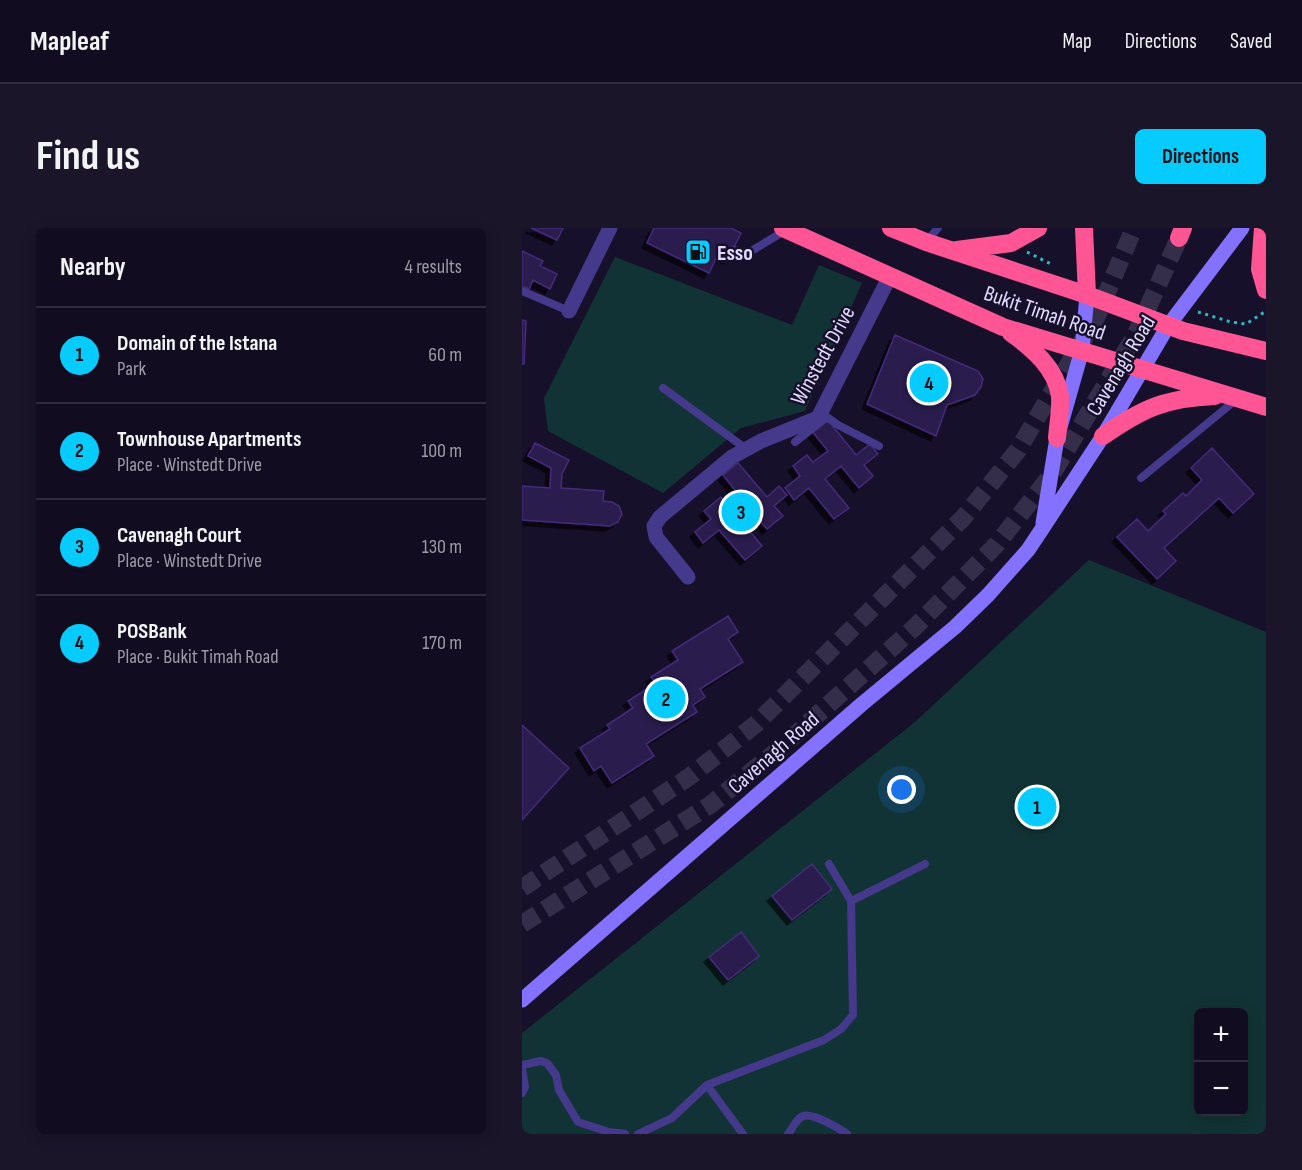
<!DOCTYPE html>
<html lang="en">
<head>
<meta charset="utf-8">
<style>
	body { margin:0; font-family:"Sofia Sans Condensed",sans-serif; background:#1a1529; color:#f1f3f6 }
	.controls { position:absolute; right:18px; bottom:18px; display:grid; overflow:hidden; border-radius:9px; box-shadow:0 3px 15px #0003 }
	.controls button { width:54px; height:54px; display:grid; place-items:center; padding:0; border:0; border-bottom:2px solid #302c3e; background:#110c20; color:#f1f3f6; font:30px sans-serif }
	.you { position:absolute; left:380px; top:562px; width:21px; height:21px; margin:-15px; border:4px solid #fff; border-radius:50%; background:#1a73e8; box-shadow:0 0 0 9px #1a73e833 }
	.badge { display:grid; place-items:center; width:39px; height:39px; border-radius:50%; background:#06cbff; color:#111; font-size:20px; font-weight:700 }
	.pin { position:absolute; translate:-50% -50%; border:3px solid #fff; box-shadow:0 2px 6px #0006 }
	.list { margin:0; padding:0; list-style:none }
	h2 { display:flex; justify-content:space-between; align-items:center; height:78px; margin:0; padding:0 24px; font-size:26px }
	h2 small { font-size:20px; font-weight:400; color:#9c9ba5 }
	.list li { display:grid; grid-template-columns:39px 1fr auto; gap:18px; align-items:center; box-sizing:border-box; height:96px; padding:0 24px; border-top:2px solid #302c3e }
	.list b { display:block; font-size:22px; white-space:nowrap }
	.list p { margin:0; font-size:20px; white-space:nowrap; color:#9c9ba5 }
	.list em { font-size:20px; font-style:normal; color:#9c9ba5 }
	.map { position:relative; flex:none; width:744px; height:906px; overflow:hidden; border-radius:9px }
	header { display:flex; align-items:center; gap:36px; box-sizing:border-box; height:84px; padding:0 30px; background:#110c20; border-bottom:2px solid #302c3e }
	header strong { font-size:28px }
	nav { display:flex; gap:33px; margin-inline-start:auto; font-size:21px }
	.intro { display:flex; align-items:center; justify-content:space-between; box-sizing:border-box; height:144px; padding:0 36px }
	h1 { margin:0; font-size:42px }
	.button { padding:15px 27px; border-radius:9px; background:#06cbff; color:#111; font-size:21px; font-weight:700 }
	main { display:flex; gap:36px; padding:0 36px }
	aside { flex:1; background:#110c20; border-radius:9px; box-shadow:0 3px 15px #0003 }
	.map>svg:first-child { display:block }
	.green { fill:#123335; fill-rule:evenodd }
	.building { fill:#2b1b4d; stroke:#442c7a; stroke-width:1.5; filter:url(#shadow) }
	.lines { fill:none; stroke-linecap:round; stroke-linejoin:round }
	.highway-tunnel { stroke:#352e4b; stroke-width:18; stroke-dasharray:18 9; stroke-linecap:butt }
	.path { stroke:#2bbac1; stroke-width:3; stroke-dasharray:3 4.5; stroke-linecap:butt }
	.lane { stroke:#45398c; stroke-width:8 }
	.street { stroke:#45398c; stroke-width:15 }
	.secondary { stroke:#8471ff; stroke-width:15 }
	.highway { stroke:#ff5594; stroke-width:18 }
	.labels { text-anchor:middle; stroke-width:5; stroke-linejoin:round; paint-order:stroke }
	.poi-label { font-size:22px; font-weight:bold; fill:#e2daff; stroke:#17102b; text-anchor:start }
	.street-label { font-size:22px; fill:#e2daff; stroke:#17102b }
</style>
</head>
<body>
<header>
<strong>Mapleaf</strong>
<nav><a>Map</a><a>Directions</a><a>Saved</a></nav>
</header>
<div class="intro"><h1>Find us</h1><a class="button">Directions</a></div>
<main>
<aside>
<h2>Nearby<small>4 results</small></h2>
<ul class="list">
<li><span class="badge">1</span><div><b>Domain of the Istana</b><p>Park</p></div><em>60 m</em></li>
<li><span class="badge">2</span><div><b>Townhouse Apartments</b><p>Place · Winstedt Drive</p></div><em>100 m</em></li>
<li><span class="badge">3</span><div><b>Cavenagh Court</b><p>Place · Winstedt Drive</p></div><em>130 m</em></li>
<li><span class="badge">4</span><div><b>POSBank</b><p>Place · Bukit Timah Road</p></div><em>170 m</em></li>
</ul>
</aside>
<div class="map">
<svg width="744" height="906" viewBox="0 0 744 906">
	<defs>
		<filter id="shadow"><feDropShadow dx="-5" dy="5" stdDeviation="0" flood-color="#0009"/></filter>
	</defs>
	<rect width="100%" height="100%" fill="#17102b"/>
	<!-- green -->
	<path class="green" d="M 93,29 L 270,97 L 297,37 L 340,55 L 283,183 L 219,200 L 141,265 L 26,203 L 22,170 Z
		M 567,332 L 744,404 L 744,906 L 0,906 L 0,805 L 393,494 ZM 676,784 L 722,784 L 722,884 L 676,884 Z"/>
	<!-- building -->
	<path class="building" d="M 9,0 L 41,0 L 35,12 Z
		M 132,0 L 209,0 L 219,5 L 206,31 L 196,26 L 187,45 L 125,15 Z
		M 0,23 L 21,33 L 18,38 L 35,46 L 28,61 L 11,52 L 7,61 L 0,58 Z
		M 0,92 L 4,93 L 2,136 L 0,136 Z
		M 373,107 L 456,143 L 461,151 L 459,159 L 453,167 L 425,177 L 414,208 L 345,176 Z
		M 305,191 L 334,227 L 348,216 L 356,226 L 342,237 L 351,248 L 337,260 L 319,238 L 303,251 L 327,280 L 312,291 L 287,260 L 272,272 L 263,260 L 278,248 L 271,238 L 285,227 L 291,234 L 306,223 L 290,203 Z
		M 13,215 L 47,232 L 40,246 L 39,260 L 82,263 L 81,273 L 90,274 L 97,278 L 100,286 L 96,294 L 88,298 L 0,292 L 0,258 L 28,260 L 29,240 L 6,228 Z
		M 690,220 L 732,266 L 711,285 L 697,270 L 642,320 L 654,333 L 635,351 L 595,309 L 615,291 L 626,303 L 644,286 L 641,283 L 661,265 L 664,268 L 680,252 L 669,240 Z
		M 216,235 L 245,269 L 257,258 L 265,267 L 252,278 L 261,288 L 245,301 L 231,285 L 220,294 L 240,318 L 223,332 L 197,302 L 181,315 L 173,304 L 189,291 L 182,283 L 199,269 L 209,281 L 220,271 L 201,247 Z
		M 206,388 L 216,404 L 206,411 L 221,434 L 178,461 L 183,469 L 171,477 L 175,484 L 124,516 L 132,528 L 90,555 L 79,538 L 72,543 L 58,520 L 88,501 L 85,497 L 111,480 L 106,473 L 134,455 L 129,449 L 156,432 L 150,423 Z
		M 0,497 L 47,540 L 0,592 Z
		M 290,636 L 310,661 L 270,692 L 250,668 Z
		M 219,704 L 237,728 L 206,752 L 187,729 Z"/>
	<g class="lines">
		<!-- highway-tunnel -->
		<path class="highway-tunnel" d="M 0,660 L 167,549 L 234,496 L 441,290 L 496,222 L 575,88 L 612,0
			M 0,696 L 188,577 L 256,522 L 393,399 L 475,316 L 530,246 L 614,106 L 657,10"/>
		<!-- path -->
		<path class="path" d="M 505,24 L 529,36
			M 676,84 L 709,94 L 724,96 L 744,83"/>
		<!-- lane -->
		<path class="lane" d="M 405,13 L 416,0
			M 211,22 L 226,25 L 264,2
			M 0,63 L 47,83
			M 141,160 L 223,220
			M 273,214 L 305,189 L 316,197 L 357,218
			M 619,250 L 715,171
			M 329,673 L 403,636
			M 0,837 L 19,833 L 25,835 L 34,847 L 37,862 L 56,894 L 87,904 L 103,906
			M 0,841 L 3,859 L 0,865
			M 185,857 L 221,906
			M 116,906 L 150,890 L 185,857 L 302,812 L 319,801 L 331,787 L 329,673 L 307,636
			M 266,906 C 270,901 274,891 281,888 C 291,885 317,900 325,906"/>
		<!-- street -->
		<path class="street" d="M 47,83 L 88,0
			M 166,349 L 134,309 L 132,298 L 138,289 L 210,229 L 239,213 L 296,190 L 368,48"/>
		<!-- secondary -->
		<path class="secondary" d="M 521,295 L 535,210 L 560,122 L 565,67
			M 0,772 L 340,476 L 433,399 L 466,367 L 506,322 L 520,301 L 581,208 L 646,98 L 720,0"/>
		<!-- highway -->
		<path class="highway" d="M 261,0 L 481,99 L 744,179
			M 369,0 L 404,14 L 565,67 L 661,103 L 744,123
			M 562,0 L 565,67
			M 741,0 L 738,41 L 744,62
			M 657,10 L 661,0
			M 435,22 L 489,15 L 516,0
			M 489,105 C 510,120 534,140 538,168 C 539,181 536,197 535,210
			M 581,208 C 621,180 644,170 693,168"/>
	</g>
	<!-- icons -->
	<defs>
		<g id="fuel-square" transform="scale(1.35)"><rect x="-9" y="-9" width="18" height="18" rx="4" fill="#06cbff" stroke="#17102b"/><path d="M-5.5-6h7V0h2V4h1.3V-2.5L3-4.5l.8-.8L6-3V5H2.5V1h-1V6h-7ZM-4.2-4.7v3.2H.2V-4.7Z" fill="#111"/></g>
	</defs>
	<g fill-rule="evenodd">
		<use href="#fuel-square" x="176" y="24"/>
	</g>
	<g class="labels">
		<!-- poi labels -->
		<g class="poi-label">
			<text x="195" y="32">Esso</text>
		</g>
		<!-- street labels -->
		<g class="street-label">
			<text transform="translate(523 84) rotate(19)" y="8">Bukit Timah Road</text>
			<text transform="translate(300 127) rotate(-61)" y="8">Winstedt Drive</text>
			<text transform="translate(598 137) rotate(-59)" y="8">Cavenagh Road</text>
			<text transform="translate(251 524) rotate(-41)" y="8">Cavenagh Road</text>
		</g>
	</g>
</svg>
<div class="controls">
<button>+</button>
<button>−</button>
</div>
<div class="you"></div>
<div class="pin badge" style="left:515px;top:579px">1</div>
<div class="pin badge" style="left:144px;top:471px">2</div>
<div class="pin badge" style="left:219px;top:284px">3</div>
<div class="pin badge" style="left:407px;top:155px">4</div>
</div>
</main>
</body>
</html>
